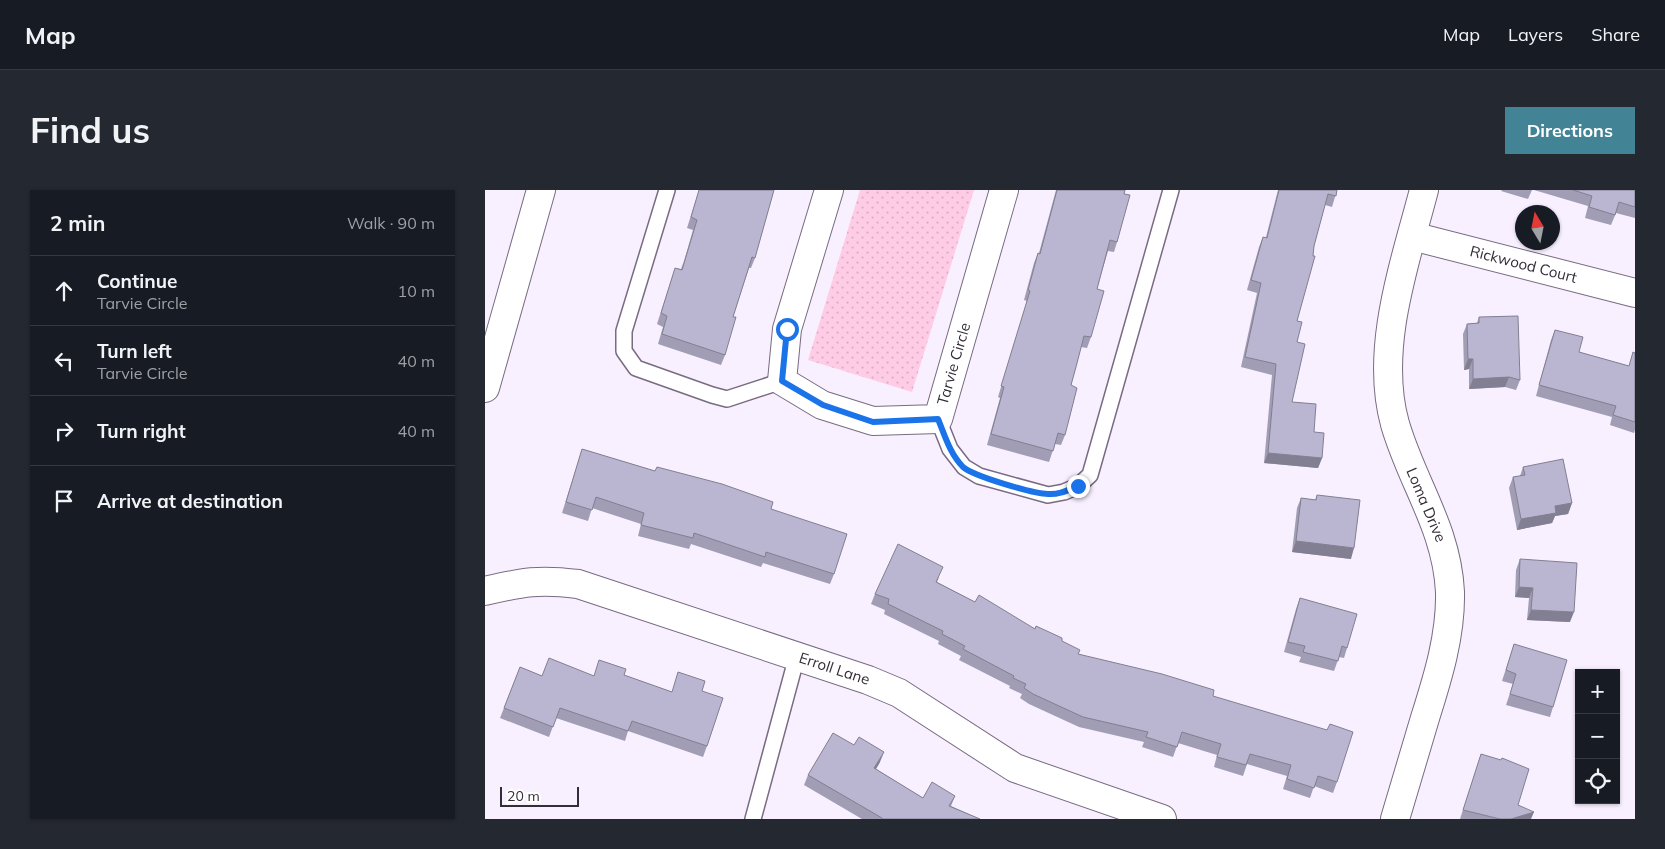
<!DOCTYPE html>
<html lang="en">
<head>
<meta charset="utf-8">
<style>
	body { margin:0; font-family:Mulish,sans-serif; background:#242831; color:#f1f3f6 }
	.controls { position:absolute; right:15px; bottom:15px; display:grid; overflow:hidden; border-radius:0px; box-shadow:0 1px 4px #0004 }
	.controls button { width:45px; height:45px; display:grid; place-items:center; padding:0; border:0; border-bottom:1px solid #363941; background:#171b24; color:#f1f3f6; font:25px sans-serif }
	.compass { position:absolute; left:1030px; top:15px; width:45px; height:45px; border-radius:50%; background:#171b24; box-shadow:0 1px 4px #0004; rotate:350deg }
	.scale { position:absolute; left:15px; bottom:12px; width:79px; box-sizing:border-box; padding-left:5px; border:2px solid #332d37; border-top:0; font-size:14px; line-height:18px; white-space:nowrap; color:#332d37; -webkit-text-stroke:4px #fff; paint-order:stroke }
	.stop { position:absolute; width:15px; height:15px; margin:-11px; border:4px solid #1a73e8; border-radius:50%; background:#fff }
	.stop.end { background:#1a73e8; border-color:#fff; box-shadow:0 1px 5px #0008 }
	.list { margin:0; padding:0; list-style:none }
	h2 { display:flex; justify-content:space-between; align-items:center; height:65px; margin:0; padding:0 20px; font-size:21px }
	h2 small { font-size:16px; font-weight:400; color:#9ea1a6 }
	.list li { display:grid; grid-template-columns:32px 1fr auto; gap:15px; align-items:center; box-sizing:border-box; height:70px; padding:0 20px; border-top:1px solid #363941 }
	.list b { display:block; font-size:19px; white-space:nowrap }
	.list p { margin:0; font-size:16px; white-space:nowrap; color:#9ea1a6 }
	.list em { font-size:16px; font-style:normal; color:#9ea1a6 }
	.icon { flex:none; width:28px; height:28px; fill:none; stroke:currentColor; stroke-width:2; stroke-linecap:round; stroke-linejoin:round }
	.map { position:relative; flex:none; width:1150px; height:629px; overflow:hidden; border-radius:0px }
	header { display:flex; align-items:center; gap:30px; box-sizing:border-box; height:70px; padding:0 25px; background:#171b24; border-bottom:1px solid #363941 }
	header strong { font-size:24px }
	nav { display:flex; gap:28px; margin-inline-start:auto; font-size:18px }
	.intro { display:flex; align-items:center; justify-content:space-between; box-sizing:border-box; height:120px; padding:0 30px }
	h1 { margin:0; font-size:35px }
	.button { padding:12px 22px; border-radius:0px; background:#428395; color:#fff; font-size:18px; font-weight:700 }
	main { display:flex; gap:30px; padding:0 30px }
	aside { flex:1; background:#171b24; border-radius:0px; box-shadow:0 1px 4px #0004 }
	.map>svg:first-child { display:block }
	.grass { fill:url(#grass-dots) }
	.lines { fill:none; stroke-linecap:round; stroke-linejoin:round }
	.service-casing { stroke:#786b82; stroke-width:18 }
	.minor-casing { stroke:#786b82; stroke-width:30 }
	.service { stroke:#fff; stroke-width:15 }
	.minor { stroke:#fff; stroke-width:28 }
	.wall { fill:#a09db4 }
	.shaded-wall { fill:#827f92 }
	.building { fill:#bab6d1; stroke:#827f92 }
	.route { stroke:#1a73e8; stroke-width:6 }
	.labels { text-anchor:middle; stroke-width:4.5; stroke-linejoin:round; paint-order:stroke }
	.street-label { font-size:15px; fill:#332d37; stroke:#fff }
</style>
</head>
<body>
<header>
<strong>Map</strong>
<nav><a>Map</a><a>Layers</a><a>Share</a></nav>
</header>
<div class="intro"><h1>Find us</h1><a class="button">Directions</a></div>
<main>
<aside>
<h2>2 min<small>Walk · 90 m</small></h2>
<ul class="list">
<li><svg class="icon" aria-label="ahead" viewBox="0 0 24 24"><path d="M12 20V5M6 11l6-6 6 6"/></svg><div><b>Continue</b><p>Tarvie Circle</p></div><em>10 m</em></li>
<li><svg class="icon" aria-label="left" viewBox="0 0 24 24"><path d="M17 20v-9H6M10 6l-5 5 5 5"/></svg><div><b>Turn left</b><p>Tarvie Circle</p></div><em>40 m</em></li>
<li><svg class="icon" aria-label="right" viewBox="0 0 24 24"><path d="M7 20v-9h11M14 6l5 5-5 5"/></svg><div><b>Turn right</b></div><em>40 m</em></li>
<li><svg class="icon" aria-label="arrive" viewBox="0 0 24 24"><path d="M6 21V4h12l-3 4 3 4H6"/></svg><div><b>Arrive at destination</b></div></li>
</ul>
</aside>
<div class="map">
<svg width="1150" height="629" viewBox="0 0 1150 629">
	<defs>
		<pattern id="grass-dots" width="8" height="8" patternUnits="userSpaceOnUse" patternTransform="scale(1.25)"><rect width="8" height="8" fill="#ffcce5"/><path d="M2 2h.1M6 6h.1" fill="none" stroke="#dbb0c5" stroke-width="1.8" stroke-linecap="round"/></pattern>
	</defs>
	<rect width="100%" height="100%" fill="#f8efff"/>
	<!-- grass -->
	<path class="grass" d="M 375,0 L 489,0 L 427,202 L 323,170 Z"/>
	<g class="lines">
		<!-- service casing -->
		<g class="service-casing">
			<path id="service" d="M 182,0 L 139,141 L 139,161 L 151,178 L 227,205 L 242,209 L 297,191
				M 453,229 L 465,259 L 479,277 L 494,286 L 563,305 L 579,302 L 593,296 L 605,285 L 686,0
				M 268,629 L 312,466"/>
		</g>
		<!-- minor casing -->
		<g class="minor-casing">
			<g id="minor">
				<path id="s1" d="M 344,0 L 302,139 L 297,191 L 337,215 L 388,231 L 453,229 L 519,0"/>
				<path id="s2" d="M 927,46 L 1150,103"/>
				<path d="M 0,198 L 56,0"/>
				<path id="s3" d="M 0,401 C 38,392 54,389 93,394 L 383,490 L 414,503 L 530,578 L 677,629"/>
				<path d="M 910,629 C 920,595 930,561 940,528 C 953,487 966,445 965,402 C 962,338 927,293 910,234 C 889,159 920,73 939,0"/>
			</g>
		</g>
		<!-- service -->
		<use href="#service" class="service"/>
		<!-- minor -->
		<use href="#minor" class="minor"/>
	</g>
	<!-- wall -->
	<path class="wall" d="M 214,0 L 289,0 L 270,68 L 266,78 L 264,78 L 248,127 L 240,165 L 236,175 L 173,154 L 178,137 L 172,134 L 190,78 L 196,79 L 199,71 L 208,40 L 202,38 Z
		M 571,0 L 640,0 L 632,52 L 629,62 L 623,61 L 612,99 L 606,147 L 602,158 L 596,157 L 586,195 L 580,245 L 576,255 L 570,254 L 564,272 L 502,255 L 515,208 L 513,207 L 542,111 L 539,110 L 549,73 L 553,63 L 554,63 Z
		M 793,0 L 852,0 L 847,17 L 840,15 L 829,56 L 812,131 L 812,152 L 807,212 L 829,242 L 837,268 L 833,278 L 779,273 L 787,185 L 756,177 L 772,103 L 762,100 L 774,57 L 778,47 L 781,47 Z
		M 1017,0 L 1047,0 L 1043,9 L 1016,1 Z
		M 1049,0 L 1150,0 L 1150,28 L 1131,23 L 1126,35 L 1100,28 L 1103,16 Z
		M 994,127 L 1035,190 L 1031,200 L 1020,197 L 984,199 L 984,179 L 979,180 L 978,144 L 982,134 L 992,133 Z
		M 1070,140 L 1094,162 L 1144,176 L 1148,162 L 1150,163 L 1150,240 L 1149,243 L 1125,235 L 1127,227 L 1051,206 L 1066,150 Z
		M 97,259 L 170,281 L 172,277 L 286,319 L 349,384 L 345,394 L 278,373 L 276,377 L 206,354 L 204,359 L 153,346 L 156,334 L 107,318 L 103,331 L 77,323 Z
		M 1038,277 L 1087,313 L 1083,324 L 1070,326 L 1067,333 L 1032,340 L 1024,298 L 1028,287 L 1035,286 Z
		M 832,305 L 866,369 L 807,362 L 812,318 L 816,308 L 830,310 Z
		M 1035,369 L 1085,432 L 1042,430 L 1044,408 L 1030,407 L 1031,380 Z
		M 454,387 L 452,392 L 490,412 L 577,451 L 594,464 L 728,506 L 852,592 L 848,603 L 829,596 L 825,608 L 798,599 L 802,586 L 762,574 L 758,586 L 729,577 L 732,565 L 693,553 L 688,567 L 657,557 L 659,552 L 594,537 L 544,514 L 535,508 L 537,504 L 524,498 L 525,496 L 474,470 L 476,466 L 453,454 L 454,451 L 399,424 L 400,420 L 386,414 L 390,404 Z
		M 815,408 L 862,458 L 859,468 L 854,467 L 849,481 L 814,472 L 816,467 L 799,462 L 811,419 Z
		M 1029,454 L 1068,517 L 1065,527 L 1021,515 L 1028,494 L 1017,491 Z
		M 35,477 L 57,486 L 139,485 L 187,502 L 217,501 L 222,556 L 218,567 L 143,541 L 140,551 L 71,528 L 64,547 L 15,528 Z
		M 996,564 L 1033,615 L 1046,629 L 975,629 Z
		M 395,572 L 391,579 L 438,608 L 470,606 L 466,616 L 495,629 L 377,629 L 319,595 L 323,585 Z"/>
	<!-- shaded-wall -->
	<path class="shaded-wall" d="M 983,169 L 988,169 L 984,179 L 979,180 Z
		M 1024,187 L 1020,197 L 984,199 L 988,189 Z
		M 783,263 L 837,268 L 833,278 L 779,273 Z
		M 1087,313 L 1083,324 L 1070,326 L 1067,333 L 1032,340 L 1036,329 L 1070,316 Z
		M 811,351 L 869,358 L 866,369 L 807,362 Z
		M 1034,397 L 1048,398 L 1044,408 L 1030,407 Z
		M 1046,420 L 1089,422 L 1085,432 L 1042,430 Z
		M 399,562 L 395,572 L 385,589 L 389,578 Z
		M 1049,622 L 1046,629 L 1026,629 Z"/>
	<!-- building -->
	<path class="building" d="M 214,0 L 289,0 L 270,68 L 267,67 L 248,127 L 251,127 L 240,165 L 177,144 L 182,126 L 176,123 L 190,78 L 197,80 L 212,30 L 206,27 Z
		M 572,0 L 640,0 L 639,4 L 645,5 L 632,52 L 625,50 L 612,99 L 619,101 L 606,147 L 599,146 L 591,177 L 586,195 L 592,198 L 580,245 L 573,243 L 568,261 L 506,244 L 519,197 L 516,196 L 545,101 L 543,100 L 553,63 L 555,64 Z
		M 794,0 L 852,0 L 851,6 L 843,4 L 829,56 L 828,66 L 830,66 L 812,131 L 817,132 L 812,152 L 820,154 L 807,212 L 831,214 L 829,242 L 839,243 L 837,268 L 783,263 L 791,174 L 760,167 L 776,93 L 766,90 L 778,47 L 782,48 Z
		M 1088,0 L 1150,0 L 1150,17 L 1134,12 L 1130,25 L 1104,17 L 1107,6 Z
		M 1033,126 L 1035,190 L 1024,187 L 988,189 L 988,169 L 983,169 L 982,134 L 994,133 L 994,127 Z
		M 1070,140 L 1098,147 L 1094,162 L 1144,176 L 1148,162 L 1150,163 L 1150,232 L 1128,225 L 1131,216 L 1054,195 Z
		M 97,259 L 170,281 L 172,277 L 237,294 L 288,312 L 286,319 L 362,344 L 349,384 L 281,362 L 280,367 L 209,343 L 208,348 L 156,335 L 159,323 L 111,307 L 107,320 L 81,312 Z
		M 1078,269 L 1087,313 L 1070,316 L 1071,323 L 1036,329 L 1028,287 L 1040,285 L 1038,277 Z
		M 832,305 L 875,310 L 869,358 L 811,351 L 816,308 L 831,310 Z
		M 413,354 L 458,377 L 451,392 L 490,412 L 494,405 L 550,439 L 551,436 L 577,448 L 577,451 L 595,460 L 593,464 L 677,484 L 729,500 L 728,506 L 842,540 L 845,534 L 868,542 L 852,592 L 833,586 L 829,598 L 802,589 L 806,575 L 765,564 L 761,575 L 732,567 L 736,554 L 697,542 L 692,557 L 661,547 L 663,542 L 598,527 L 548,504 L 539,498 L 541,494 L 528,488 L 529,486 L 478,459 L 480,456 L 457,444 L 458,441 L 403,414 L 404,409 L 390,404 Z
		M 1035,369 L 1092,373 L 1089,422 L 1046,420 L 1048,398 L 1034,397 Z
		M 815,408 L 872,424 L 862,458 L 857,456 L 853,471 L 818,462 L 820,456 L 803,452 Z
		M 1029,454 L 1082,470 L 1068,517 L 1025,504 L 1031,484 L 1021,480 Z
		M 64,468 L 109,486 L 114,470 L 141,479 L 139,485 L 187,502 L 193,482 L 220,491 L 217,501 L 238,508 L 222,556 L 147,531 L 143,541 L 75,518 L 68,537 L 19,518 L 35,477 L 57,486 Z
		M 348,543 L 369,555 L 374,547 L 399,562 L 389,578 L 438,608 L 447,592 L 470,606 L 464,616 L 495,629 L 397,629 L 397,628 L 323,585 Z
		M 996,564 L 1016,570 L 1017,568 L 1044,579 L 1033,615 L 1049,622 L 1026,629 L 1015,629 L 978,620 Z"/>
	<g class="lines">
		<!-- route -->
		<path class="route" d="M 302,139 L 297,191 L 338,215 L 388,232 L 453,229 C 460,246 465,264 478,277 C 488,286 549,304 563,304 C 574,305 583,300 593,296"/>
	</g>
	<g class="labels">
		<!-- street labels -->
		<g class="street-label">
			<text dy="5" stroke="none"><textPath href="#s2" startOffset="115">Rickwood Court</textPath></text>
			<text dy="5" stroke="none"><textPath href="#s1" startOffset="420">Tarvie Circle</textPath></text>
			<text transform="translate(941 315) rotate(67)" y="5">Loma Drive</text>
			<text dy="5" stroke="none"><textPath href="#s3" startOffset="364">Erroll Lane</textPath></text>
		</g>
	</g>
</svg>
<div class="controls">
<button>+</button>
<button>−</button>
<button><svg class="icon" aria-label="locate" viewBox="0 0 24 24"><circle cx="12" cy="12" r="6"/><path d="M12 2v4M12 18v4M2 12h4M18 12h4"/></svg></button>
</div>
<svg class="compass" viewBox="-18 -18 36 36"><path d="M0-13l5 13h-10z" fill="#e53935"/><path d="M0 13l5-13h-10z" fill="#9ea1a6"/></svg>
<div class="scale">20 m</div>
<div class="stop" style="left:302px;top:139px"></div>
<div class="stop end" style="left:593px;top:296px"></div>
</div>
</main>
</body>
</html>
